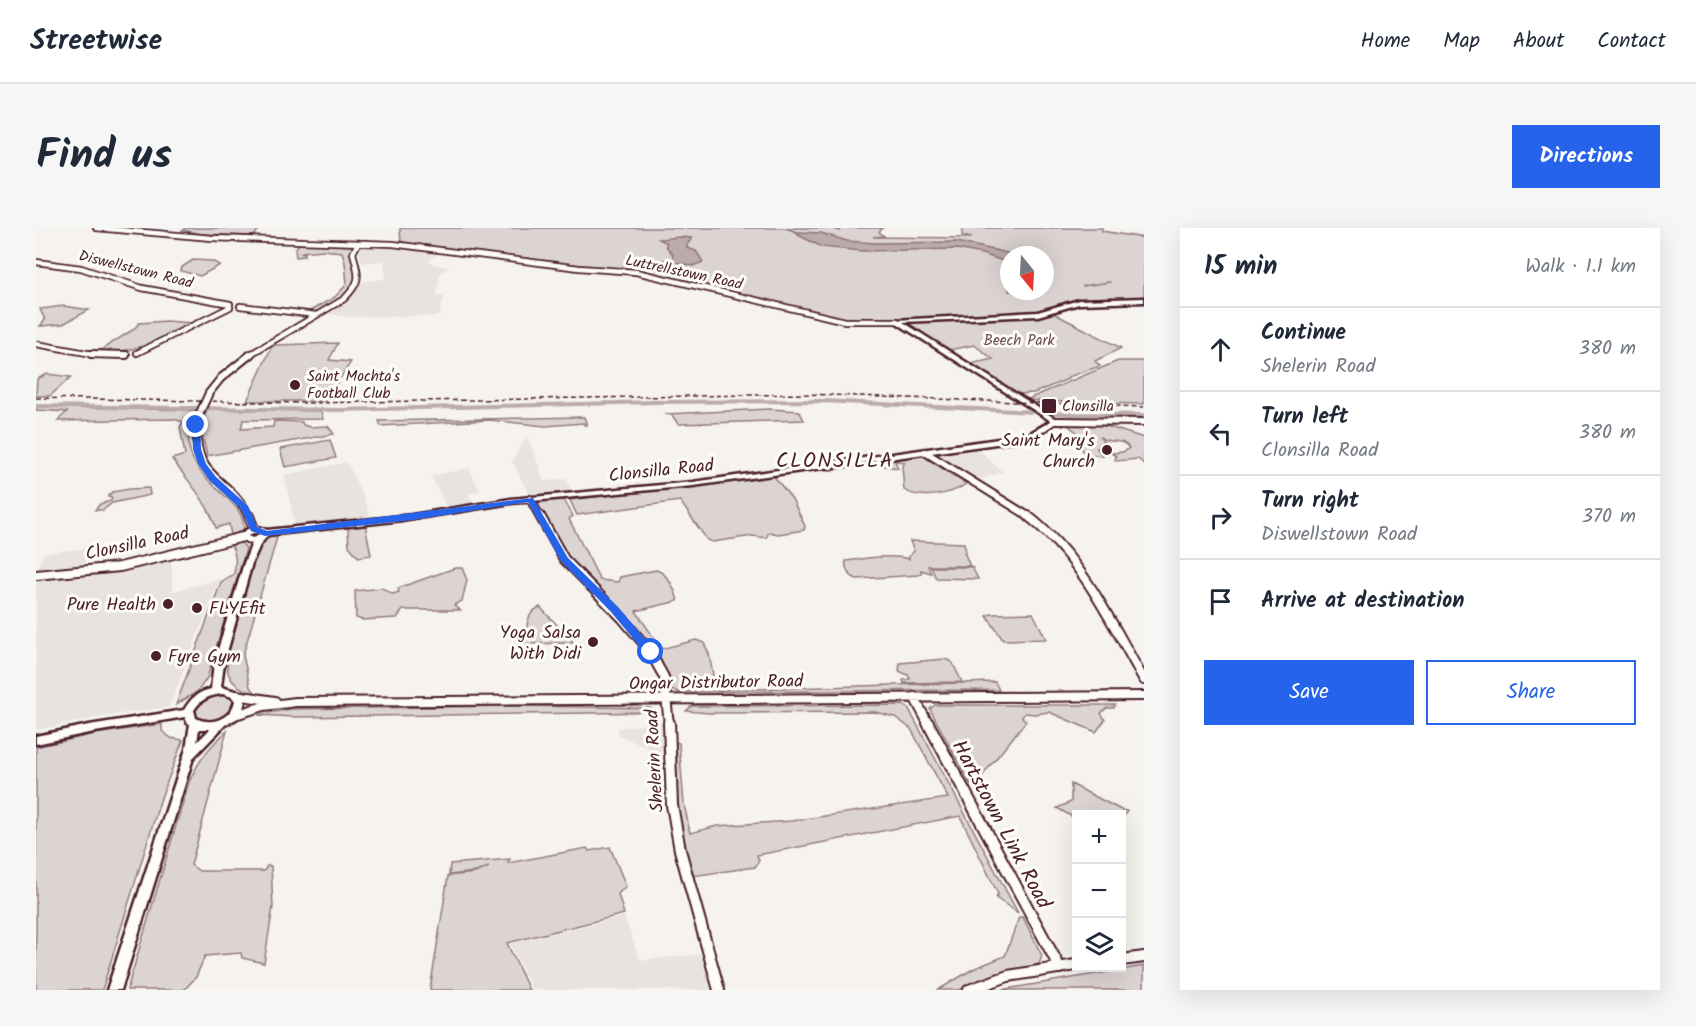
<!DOCTYPE html>
<html lang="en">
<head>
<meta charset="utf-8">
<style>
	body { margin:0; font-family:Kalam,sans-serif; background:#f6f6f7; color:#1f2937 }
	.controls { position:absolute; right:18px; bottom:18px; display:grid; overflow:hidden; border-radius:0px; box-shadow:0 6px 24px #0002 }
	.controls button { width:54px; height:54px; display:grid; place-items:center; padding:0; border:0; border-bottom:2px solid #e0e1e3; background:#fff; color:#1f2937; font:30px sans-serif }
	.compass { position:absolute; left:964px; top:18px; width:54px; height:54px; border-radius:50%; background:#fff; box-shadow:0 6px 24px #0002; rotate:162deg }
	.stop { position:absolute; width:18px; height:18px; margin:-14px; border:4px solid #2563eb; border-radius:50%; background:#fff }
	.stop.end { background:#2563eb; border-color:#fff; box-shadow:0 2px 6px #0008 }
	.list { margin:0; padding:0; list-style:none }
	h2 { display:flex; justify-content:space-between; align-items:center; height:78px; margin:0; padding:0 24px; font-size:26px }
	h2 small { font-size:20px; font-weight:400; color:#747a83 }
	.list li { display:grid; grid-template-columns:39px 1fr auto; gap:18px; align-items:center; box-sizing:border-box; height:84px; padding:0 24px; border-top:2px solid #e0e1e3 }
	.list b { display:block; font-size:22px; white-space:nowrap }
	.list p { margin:0; font-size:20px; white-space:nowrap; color:#747a83 }
	.list em { font-size:20px; font-style:normal; color:#747a83 }
	.actions { display:flex; gap:12px; padding:18px 24px }
	.actions a { flex:1; padding:14px 0; border:2px solid #2563eb; border-radius:0px; text-align:center; font-size:21px; color:#2563eb }
	.actions .main { background:#2563eb; color:#fff }
	.icon { flex:none; width:33px; height:33px; fill:none; stroke:currentColor; stroke-width:2; stroke-linecap:round; stroke-linejoin:round }
	.map { position:relative; flex:none; width:1108px; height:762px; overflow:hidden; border-radius:0px }
	header { display:flex; align-items:center; gap:36px; box-sizing:border-box; height:84px; padding:0 30px; background:#fff; border-bottom:2px solid #e0e1e3 }
	header strong { font-size:28px }
	nav { display:flex; gap:33px; margin-inline-start:auto; font-size:21px }
	.intro { display:flex; align-items:center; justify-content:space-between; box-sizing:border-box; height:144px; padding:0 36px }
	h1 { margin:0; font-size:42px }
	.button { padding:15px 27px; border-radius:0px; background:#2563eb; color:#fff; font-size:21px; font-weight:700 }
	main { display:flex; gap:36px; padding:0 36px }
	aside { flex:1; background:#fff; border-radius:0px; box-shadow:0 6px 24px #0002 }
	.map>svg:first-child { display:block }
	.built { fill:#e9e3e0 }
	.green { fill:#dcd4d2; stroke:#937a7e; stroke-width:1.5; fill-rule:evenodd }
	.water { fill:#bbabac; stroke:#8e7378; stroke-width:1.5 }
	.lines { fill:none; stroke-linecap:round; stroke-linejoin:round }
	.stream { stroke:#8e7378; stroke-width:1.5 }
	.canal { stroke:#bbabac; stroke-width:4 }
	.tertiary-far3-casing { stroke:#4a1f2b; stroke-width:8 }
	.tertiary-far2-casing { stroke:#4a1f2b; stroke-width:10 }
	.tertiary-far1-casing { stroke:#4a1f2b; stroke-width:12 }
	.tertiary-casing { stroke:#4a1f2b; stroke-width:14 }
	.secondary-casing { stroke:#4a1f2b; stroke-width:5 }
	.tertiary-far3 { stroke:#fdfcf7; stroke-width:4.5 }
	.tertiary-far2 { stroke:#fdfcf7; stroke-width:6 }
	.tertiary-far1 { stroke:#fdfcf7; stroke-width:8 }
	.tertiary { stroke:#fdfcf7; stroke-width:10 }
	.secondary { fill:#fdfcf7; fill-rule:evenodd }
	.rail { stroke:#4a1f2b; stroke-width:1.5; stroke-dasharray:5 3; stroke-linecap:butt }
	.tertiary-bridge-casing { stroke:#4a1f2b; stroke-width:10; stroke-linecap:butt }
	.tertiary-bridge { stroke:#fdfcf7; stroke-width:6 }
	.route { fill:#2563eb }
	.poi-dot { fill:#4a1f2b; stroke:#fdfcf7; stroke-width:2 }
	.labels { text-anchor:middle; stroke-width:6; stroke-linejoin:round; paint-order:stroke }
	.far-street-label { font-size:15px; fill:#4a1f2b; stroke:#fdfcf7 }
	.far-park-label { font-size:15px; fill:#6e4c55; stroke:#fdfcf7 }
	.far-poi-label { font-size:15px; fill:#4a1f2b; stroke:#fdfcf7; text-anchor:start }
	.poi-label { font-size:18px; fill:#4a1f2b; stroke:#fdfcf7; text-anchor:end }
	.street-label { font-size:18px; fill:#4a1f2b; stroke:#fdfcf7 }
	.quarter-label { font-size:21px; letter-spacing:1.5px; fill:#4a1f2b; stroke:#fdfcf7 }
	.near-street-label { font-size:21px; fill:#4a1f2b; stroke:#fdfcf7 }
</style>
</head>
<body>
<header>
<strong>Streetwise</strong>
<nav><a>Home</a><a>Map</a><a>About</a><a>Contact</a></nav>
</header>
<div class="intro"><h1>Find us</h1><a class="button">Directions</a></div>
<main>
<div class="map">
<svg width="1108" height="762" viewBox="0 0 1108 762">
	<rect width="100%" height="100%" fill="#f6f3ef"/>
	<filter id="ink" filterUnits="userSpaceOnUse"><feTurbulence type="fractalNoise" baseFrequency=".0167" numOctaves="2"/><feDisplacementMap in="SourceGraphic" scale="12" xChannelSelector="R" yChannelSelector="G"/><feConvolveMatrix kernelMatrix="1 2 1 2 8 2 1 2 1" color-interpolation-filters="sRGB"/></filter>
	<g filter="url(#ink)">
		<!-- built -->
		<path class="built" d="M 357,17 L 404,24 L 393,32 L 395,35 L 413,39 L 404,46 L 401,66 L 408,69 L 403,88 L 313,89 L 293,86 L 316,69 L 326,54 L 346,51 L 350,48 L 348,33 L 325,35 L 323,20 L 331,17 Z
			M 491,207 L 508,253 L 531,251 L 536,265 L 494,269 L 476,233 Z
			M 939,219 L 967,244 L 939,253 L 900,227 L 904,224 Z
			M 311,234 L 330,275 L 334,289 L 325,293 L 259,299 L 248,247 Z
			M 433,240 L 444,263 L 433,266 L 438,277 L 411,281 L 395,248 Z
			M 54,320 L 47,340 L 1,343 L 7,325 Z
			M 135,330 L 137,363 L 184,351 L 133,479 L 71,488 L 0,502 L 0,353 L 93,341 Z
			M 627,494 L 628,526 L 583,508 L 582,500 Z
			M 588,688 L 604,732 L 667,726 L 674,762 L 496,762 L 474,716 Z"/>
		<!-- green -->
		<path class="green" d="M 149,0 L 224,0 L 218,8 L 166,6 L 147,2 Z
			M 364,0 L 795,0 L 804,3 L 802,0 L 847,0 L 843,4 L 848,8 L 837,9 L 936,10 L 926,8 L 927,0 L 1066,0 L 1066,3 L 1108,10 L 1108,70 L 1035,73 L 997,85 L 820,94 L 604,44 L 365,16 ZM 973,27 L 1009,27 L 1009,63 L 973,63 Z
			M 264,15 L 316,18 C 314,30 322,41 319,52 C 316,68 288,85 272,84 L 299,69 L 311,56 L 309,35 L 306,24 L 287,22 L 266,24 L 265,25 L 269,25 L 269,28 L 260,29 L 259,21 Z
			M 157,32 L 175,33 L 184,37 L 164,48 L 145,43 L 146,39 Z
			M 28,78 L 53,82 L 27,96 L 4,98 L 9,92 L 4,81 Z
			M 1015,84 L 1085,120 L 1059,133 L 1064,138 L 1032,149 L 1032,151 L 998,165 L 983,166 L 933,136 L 957,131 L 938,117 L 913,122 L 866,95 Z
			M 130,93 L 158,95 C 120,114 104,124 60,125 L 98,101 L 103,95 Z
			M 302,115 L 293,132 L 315,134 L 289,173 L 211,173 L 235,120 L 239,117 Z
			M 1082,133 L 1108,133 L 1108,176 L 1049,175 L 990,172 Z
			M 11,146 L 35,149 L 14,168 L 0,168 L 1,151 Z
			M 0,179 L 159,182 C 157,189 154,197 153,205 C 147,254 209,266 208,301 L 195,308 L 193,296 L 180,300 C 172,274 151,252 136,231 L 149,227 L 144,199 L 147,194 L 138,191 L 21,193 L 31,184 L 0,182 Z
			M 171,181 L 285,183 L 287,191 L 207,192 L 205,201 L 237,199 L 238,193 L 266,194 L 267,197 L 274,199 L 292,198 L 298,206 L 171,228 L 165,201 Z
			M 734,181 L 763,183 L 768,192 L 642,196 L 636,187 L 629,186 Z
			M 548,189 L 551,197 L 548,197 L 548,195 L 509,198 L 454,192 L 345,198 L 343,193 Z
			M 1032,197 L 1067,197 L 1108,210 L 1108,236 L 1102,231 L 1079,233 L 1080,228 L 1075,225 L 1087,224 L 1093,220 C 1086,209 1073,217 1064,209 L 1071,219 L 1061,220 L 1067,228 L 1048,226 L 1042,211 L 1059,209 L 1043,206 Z
			M 294,212 L 300,230 L 249,239 L 244,221 Z
			M 886,227 L 930,256 C 916,267 883,272 868,262 L 866,238 L 869,234 L 859,233 L 862,240 L 836,236 L 790,243 L 779,241 Z
			M 737,247 L 756,271 L 769,298 L 768,302 L 742,306 L 733,304 L 730,310 L 717,308 L 676,314 L 671,312 L 644,273 L 541,287 L 534,272 Z
			M 94,261 L 113,260 L 114,267 L 76,275 L 67,282 L 59,282 L 64,276 L 75,273 L 76,270 L 72,269 L 76,264 Z
			M 528,272 L 537,288 L 533,291 L 564,352 L 582,354 L 584,349 L 620,342 C 632,345 639,362 642,373 L 600,383 L 625,421 L 660,412 L 668,415 L 673,426 L 678,452 L 674,456 L 678,456 L 680,462 L 959,454 L 963,462 L 641,464 L 635,460 L 624,429 L 545,345 L 527,322 L 502,276 L 504,273 Z
			M 329,296 L 335,327 L 322,329 L 313,318 L 312,301 L 315,298 Z
			M 242,306 L 207,427 L 214,459 L 222,467 C 211,463 198,459 193,447 C 184,426 214,343 221,317 L 231,309 Z
			M 203,313 L 210,320 L 209,324 L 171,450 L 162,463 L 140,477 L 185,354 L 198,346 C 200,334 201,325 193,314 Z
			M 874,313 L 928,315 L 930,323 L 928,324 L 934,338 L 892,338 L 895,345 L 885,342 L 885,346 L 882,347 L 821,351 C 814,349 808,340 810,333 C 830,330 855,326 873,331 L 873,328 L 878,323 Z
			M 895,339 L 936,339 L 942,351 L 900,350 Z
			M 419,340 L 426,340 L 431,352 L 426,373 L 418,377 L 424,382 L 367,382 L 361,390 L 326,392 L 320,390 L 319,363 L 346,360 L 357,366 L 363,364 L 362,360 Z
			M 504,379 L 538,415 L 490,416 C 491,402 488,386 504,379 Z
			M 997,385 L 1010,411 L 967,412 L 951,388 L 955,386 Z
			M 909,431 L 916,434 L 926,454 L 868,455 L 867,452 L 874,451 L 872,447 L 863,443 L 864,435 Z
			M 185,467 L 195,469 L 199,474 L 195,485 C 184,491 176,496 163,491 L 159,484 L 166,473 Z
			M 867,477 L 873,481 L 877,489 L 982,685 L 960,670 L 962,666 L 924,588 L 721,627 L 723,633 L 719,639 L 656,648 L 644,607 L 637,513 L 643,515 L 648,576 L 654,605 L 681,598 L 755,593 L 912,570 L 875,501 L 859,489 L 839,484 L 673,485 L 650,483 L 656,478 Z
			M 899,477 L 1079,477 L 1078,480 L 1071,480 L 1065,485 L 1069,492 L 1060,504 L 1013,484 L 999,486 L 989,485 L 986,489 L 990,493 L 947,547 L 936,546 L 934,551 L 935,558 L 894,481 Z
			M 483,478 L 614,480 L 621,484 L 257,489 L 222,487 L 255,481 Z
			M 126,496 L 126,503 L 135,510 L 147,512 L 125,570 L 66,762 L 0,762 L 0,519 L 59,506 Z
			M 191,503 L 155,637 L 163,643 L 228,643 L 231,638 L 235,638 L 237,679 L 228,735 L 206,730 L 205,725 L 169,728 L 160,749 L 148,762 L 91,762 L 153,554 C 163,532 173,519 191,503 Z
			M 1035,556 L 1085,582 L 1091,583 L 1086,592 L 1086,586 L 1040,586 L 1040,591 L 1021,580 L 1035,574 Z
			M 574,619 L 590,658 L 582,666 L 588,686 L 471,715 L 493,762 L 394,762 L 412,648 L 439,645 L 453,639 L 440,644 L 413,647 L 414,636 L 474,631 L 472,635 L 551,620 L 553,623 Z
			M 983,689 L 987,689 L 1006,728 L 1003,736 L 957,747 L 923,762 L 902,762 L 937,741 L 969,728 Z
			M 1108,738 L 1108,762 L 964,762 Z"/>
		<!-- water -->
		<path class="water" d="M 762,4 L 785,5 L 811,13 L 839,15 L 921,14 L 981,27 L 973,27 L 973,35 L 946,26 L 921,21 L 826,23 L 786,19 L 762,7 Z
			M 644,9 L 656,10 L 651,17 L 651,20 L 660,23 L 667,34 L 657,38 L 643,35 L 624,38 L 624,33 L 636,31 L 637,27 L 630,18 L 631,15 L 623,11 Z"/>
		<g class="lines">
			<!-- stream -->
			<path class="stream" d="M 750,0 L 763,5
				M 1047,58 L 1074,54"/>
			<!-- canal -->
			<path class="canal" d="M 0,178 L 303,182 L 619,174 L 787,173 L 1036,186 L 1108,187"/>
			<!-- tertiary-far3 casing -->
			<g class="tertiary-far3-casing">
				<path id="tertiary-far3" d="M 60,0 L 176,10 L 357,16 L 543,40 L 600,44 L 809,93 L 861,93
					M 0,34 L 45,40 L 106,60 L 194,76
					M 204,78 L 280,87
					M 0,116 L 62,127 L 90,127
					M 101,125 L 194,79
					M 213,127 L 308,71 C 326,53 323,48 317,25 L 322,15"/>
			</g>
			<!-- tertiary-far2 casing -->
			<g class="tertiary-far2-casing">
				<path id="tertiary-far2" d="M 55,126 L 90,127
					M 185,150 L 215,126
					M 161,191 C 156,256 193,245 213,289
					M 1020,193 L 1108,194
					M 889,224 L 994,289
					M 494,271 L 504,289"/>
			</g>
			<!-- tertiary-far1 casing -->
			<g class="tertiary-far1-casing">
				<path id="tertiary-far1" d="M 213,288 L 218,301
					M 504,288 L 528,331 L 586,390 L 613,422 L 628,449 L 633,497
					M 992,288 C 1046,330 1075,394 1108,452
					M 0,347 L 84,339 L 207,309
					M 200,467 L 239,473
					M 878,469 L 893,497
					M 199,487 L 228,478 L 260,474 L 1108,468"/>
			</g>
			<!-- tertiary casing -->
			<g class="tertiary-casing">
				<path id="tertiary" d="M 633,495 L 636,577 L 644,622 L 683,762
					M 892,495 L 1024,740
					M 1086,732 L 1108,729
					M 933,762 L 972,748 L 1040,737"/>
			</g>
			<!-- secondary casing -->
			<g class="secondary-casing">
				<path id="secondary" d="M 1108,70 L 1108,74 L 1043,76 L 1002,88 L 867,94 L 1023,193 L 996,211 L 657,258 L 475,275 L 376,291 L 232,307 L 224,317 L 216,335 L 188,435 L 185,459 L 203,464 L 209,473 L 207,481 L 200,491 L 189,497 L 157,530 L 85,762 L 71,762 L 150,521 L 154,496 L 151,495 L 149,489 L 53,505 L 0,516 L 0,508 L 53,497 L 148,482 C 155,470 162,464 175,461 L 178,435 L 208,335 L 216,315 L 212,315 L 203,309 C 210,299 220,296 231,302 L 376,287 L 475,271 L 657,254 L 991,207 L 1015,193 L 859,94 L 859,92 L 1002,84 L 1043,72 ZM 218,304 L 224,305 C 220,310 217,311 212,308 ZM 187,466 L 196,469 L 199,473 C 195,491 175,498 160,490 L 158,482 C 165,471 174,467 187,466 ZM 163,501 L 174,501 L 161,514 Z"/>
			</g>
			<!-- tertiary-far3 -->
			<use href="#tertiary-far3" class="tertiary-far3"/>
			<!-- tertiary-far2 -->
			<use href="#tertiary-far2" class="tertiary-far2"/>
			<!-- tertiary-far1 -->
			<use href="#tertiary-far1" class="tertiary-far1"/>
			<!-- tertiary -->
			<use href="#tertiary" class="tertiary"/>
			<!-- secondary -->
			<use href="#secondary" class="secondary"/>
			<!-- rail -->
			<path class="rail" d="M 0,170 L 273,175 L 769,166 L 1108,179"/>
			<!-- tertiary-bridge casing -->
			<g class="tertiary-bridge-casing">
				<path id="tertiary-bridge" d="M 161,191 L 173,165 L 185,150"/>
			</g>
			<!-- tertiary-bridge -->
			<use href="#tertiary-bridge" class="tertiary-bridge"/>
		</g>
	</g>
	<!-- route -->
	<path class="route" d="M 160,195 L 164,197 L 165,221 L 170,236 L 180,249 L 212,278 L 221,299 L 231,303 L 497,270 L 532,330 L 582,379 L 620,424 L 618,427 L 611,427 L 575,384 L 525,333 L 492,274 L 376,292 L 229,308 L 215,303 L 205,281 L 174,253 L 162,236 L 157,221 L 156,197 Z"/>
	<!-- markers -->
	<g class="poi-dot">
		<circle cx="259" cy="157" r="6"/>
		<rect x="1005" y="170" width="16" height="16" rx="3"/>
		<circle cx="1071" cy="222" r="6"/>
		<circle cx="132" cy="376" r="6"/>
		<circle cx="161" cy="380" r="6"/>
		<circle cx="557" cy="414" r="6"/>
		<circle cx="120" cy="428" r="6"/>
	</g>
	<g class="labels">
		<!-- far-street labels -->
		<g class="far-street-label">
			<text transform="translate(100 41) rotate(14)" y="5">Diswellstown Road</text>
			<text transform="translate(648 44) rotate(12)" y="5">Luttrellstown Road</text>
		</g>
		<!-- far-park labels -->
		<g class="far-park-label">
			<text x="983" y="117">Beech Park</text>
		</g>
		<!-- far-poi labels -->
		<g class="far-poi-label">
			<text x="271" y="153">Saint Mochta's<tspan x="271" dy="17">Football Club</tspan></text>
			<text x="1026" y="183">Clonsilla</text>
		</g>
		<!-- poi labels -->
		<g class="poi-label">
			<text x="1059" y="218">Saint Mary's<tspan x="1059" dy="21">Church</tspan></text>
			<text x="120" y="382">Pure Health</text>
			<text x="173" y="386" text-anchor="start">FLYEfit</text>
			<text x="545" y="410">Yoga Salsa<tspan x="545" dy="21">With Didi</tspan></text>
			<text x="132" y="434" text-anchor="start">Fyre Gym</text>
		</g>
		<!-- street labels -->
		<g class="street-label">
			<text transform="translate(625 242) rotate(-6)" y="6">Clonsilla Road</text>
			<text transform="translate(101 315) rotate(-12)" y="6">Clonsilla Road</text>
			<text transform="translate(680 454) rotate(-1)" y="6">Ongar Distributor Road</text>
			<text transform="translate(618 533) rotate(-93)" y="6">Shelerin Road</text>
		</g>
		<!-- quarter labels -->
		<g class="quarter-label">
			<text x="799" y="239">CLONSILLA</text>
		</g>
		<!-- near-street labels -->
		<g class="near-street-label">
			<text transform="translate(966 596) rotate(62)" y="7">Hartstown Link Road</text>
		</g>
	</g>
</svg>
<div class="controls">
<button>+</button>
<button>−</button>
<button><svg class="icon" aria-label="layers" viewBox="0 0 24 24"><path d="M12 4l9 5-9 5-9-5zM3 14l9 5 9-5"/></svg></button>
</div>
<svg class="compass" viewBox="-18 -18 36 36"><path d="M0-13l5 13h-10z" fill="#e53935"/><path d="M0 13l5-13h-10z" fill="#747a83"/></svg>
<div class="stop" style="left:615px;top:424px"></div>
<div class="stop end" style="left:160px;top:197px"></div>
</div>
<aside>
<h2>15 min<small>Walk · 1.1 km</small></h2>
<ul class="list">
<li><svg class="icon" aria-label="ahead" viewBox="0 0 24 24"><path d="M12 20V5M6 11l6-6 6 6"/></svg><div><b>Continue</b><p>Shelerin Road</p></div><em>380 m</em></li>
<li><svg class="icon" aria-label="left" viewBox="0 0 24 24"><path d="M17 20v-9H6M10 6l-5 5 5 5"/></svg><div><b>Turn left</b><p>Clonsilla Road</p></div><em>380 m</em></li>
<li><svg class="icon" aria-label="right" viewBox="0 0 24 24"><path d="M7 20v-9h11M14 6l5 5-5 5"/></svg><div><b>Turn right</b><p>Diswellstown Road</p></div><em>370 m</em></li>
<li><svg class="icon" aria-label="arrive" viewBox="0 0 24 24"><path d="M6 21V4h12l-3 4 3 4H6"/></svg><div><b>Arrive at destination</b></div></li>
</ul>
<div class="actions"><a class="main">Save</a><a>Share</a></div>
</aside>
</main>
</body>
</html>
